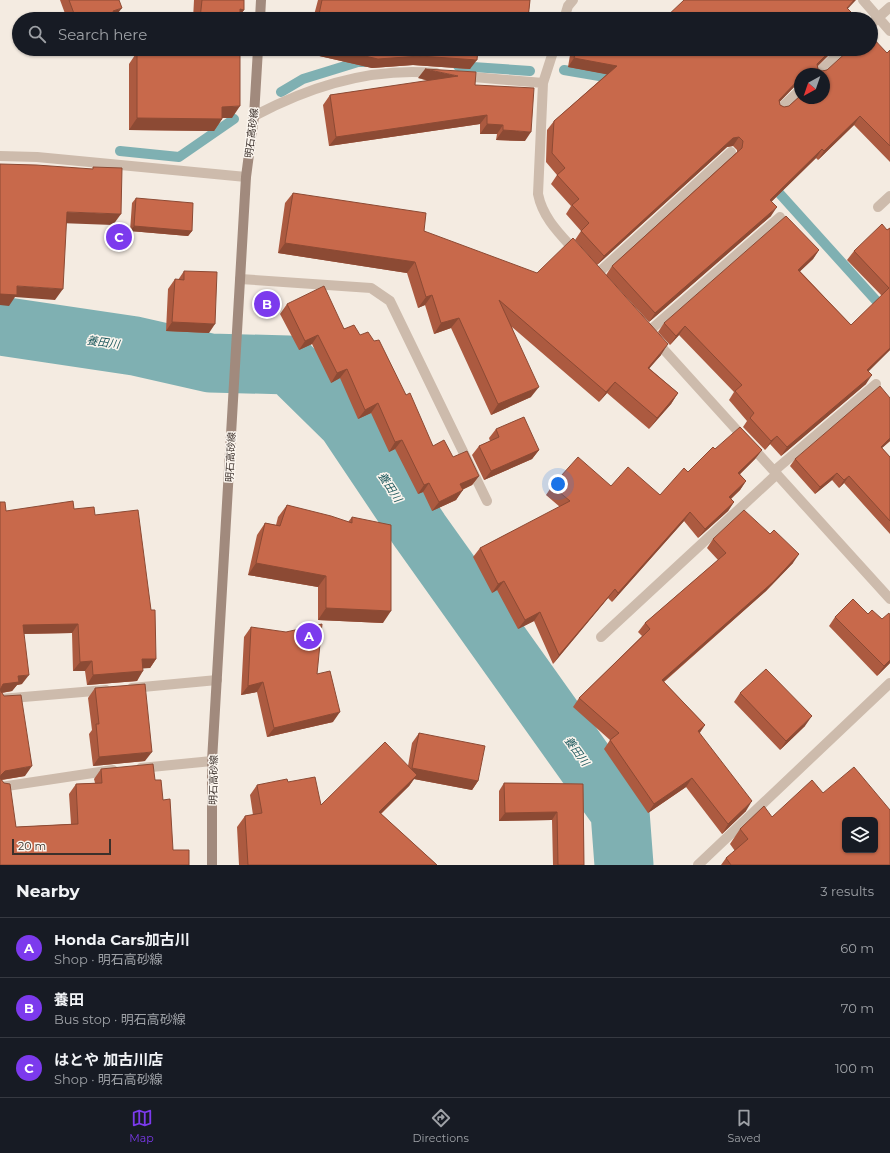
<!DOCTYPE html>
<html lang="en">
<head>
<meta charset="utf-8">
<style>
	body { margin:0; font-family:Montserrat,"Noto Sans JP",sans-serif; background:#242831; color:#f1f3f6 }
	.controls { position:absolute; right:12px; bottom:12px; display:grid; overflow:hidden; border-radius:6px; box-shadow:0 1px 3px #0004 }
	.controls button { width:36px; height:36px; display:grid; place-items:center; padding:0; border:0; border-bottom:1px solid #363941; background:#171b24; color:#f1f3f6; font:20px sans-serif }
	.compass { position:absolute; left:794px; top:68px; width:36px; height:36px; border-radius:50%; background:#171b24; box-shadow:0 1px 3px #0004; rotate:220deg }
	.scale { position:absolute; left:12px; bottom:10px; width:99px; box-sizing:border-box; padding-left:4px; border:2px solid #3b302b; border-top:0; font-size:11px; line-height:14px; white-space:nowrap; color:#3b302b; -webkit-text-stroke:3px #fbf5ee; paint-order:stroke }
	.you { position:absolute; left:558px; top:484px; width:14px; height:14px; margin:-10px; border:3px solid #fff; border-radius:50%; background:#1a73e8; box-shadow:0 0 0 6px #1a73e833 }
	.badge { display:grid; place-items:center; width:26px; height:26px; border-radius:50%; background:#7c3aed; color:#fff; font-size:13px; font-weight:700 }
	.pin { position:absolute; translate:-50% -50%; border:2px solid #fff; box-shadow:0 1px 4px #0006 }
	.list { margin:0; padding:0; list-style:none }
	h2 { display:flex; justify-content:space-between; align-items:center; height:52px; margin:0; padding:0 16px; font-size:17px }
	h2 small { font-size:13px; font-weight:400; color:#9ea1a6 }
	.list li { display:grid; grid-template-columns:26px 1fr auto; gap:12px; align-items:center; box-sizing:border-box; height:60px; padding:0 16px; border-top:1px solid #363941 }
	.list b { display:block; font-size:15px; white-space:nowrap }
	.list p { margin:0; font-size:13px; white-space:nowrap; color:#9ea1a6 }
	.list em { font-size:13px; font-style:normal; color:#9ea1a6 }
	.icon { flex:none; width:22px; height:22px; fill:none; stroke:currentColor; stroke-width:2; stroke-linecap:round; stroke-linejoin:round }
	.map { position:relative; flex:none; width:890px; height:865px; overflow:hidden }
	.search { position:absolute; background:#171b24; box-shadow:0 1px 3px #0004; left:12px; right:12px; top:12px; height:44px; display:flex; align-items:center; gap:10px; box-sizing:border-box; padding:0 14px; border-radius:22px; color:#9ea1a6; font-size:15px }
	.sheet { height:232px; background:#171b24 }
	nav { display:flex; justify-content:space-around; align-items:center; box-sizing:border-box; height:56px; border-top:1px solid #363941; background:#171b24; font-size:11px; color:#9ea1a6 }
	nav a { display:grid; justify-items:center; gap:2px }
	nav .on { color:#7c3aed }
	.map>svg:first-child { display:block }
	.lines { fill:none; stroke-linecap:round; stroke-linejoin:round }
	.stream { stroke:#7fb0b2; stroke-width:10 }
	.river { stroke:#7fb0b2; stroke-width:59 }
	.minor { stroke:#cdbbac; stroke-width:10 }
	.secondary { stroke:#a18a7d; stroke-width:10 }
	.wall { fill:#ac5a40; fill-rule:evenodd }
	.shaded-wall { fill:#8c4a34 }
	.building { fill:#c8694b; stroke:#8c4a34; fill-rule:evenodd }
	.labels { text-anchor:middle; stroke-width:3; stroke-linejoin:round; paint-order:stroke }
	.street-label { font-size:10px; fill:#3b302b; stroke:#fbf5ee }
	.water-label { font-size:11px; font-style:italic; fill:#1f5a5e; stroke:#fbf5ee }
</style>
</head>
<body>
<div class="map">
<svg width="890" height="865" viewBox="0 0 890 865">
	<rect width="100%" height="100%" fill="#f4ebe1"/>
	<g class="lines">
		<!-- stream -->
		<path class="stream" d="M 458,66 L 530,71
			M 564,70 L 617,79
			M 281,92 L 303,79 L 358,62 L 367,62
			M 120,151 L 179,157 L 234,119
			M 771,184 L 890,316"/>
		<!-- river -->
		<path class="river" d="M 0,326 L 135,346 L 210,363 L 289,365 L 347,422 L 420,531 L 620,812 L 624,865"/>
		<!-- minor -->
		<path class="minor" d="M 863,0 L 890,31
			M 564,19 L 568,6 L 573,0
			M 871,24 L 890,7
			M 554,49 L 543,83 L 538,194 C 543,219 561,235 577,253
			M 817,74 L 844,49
			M 462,76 L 543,83
			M 779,110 L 800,90
			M 254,116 C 310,86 372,67 436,73
			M 0,156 L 37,157 L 246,177
			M 878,207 L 890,196
			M 596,275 L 731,152
			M 240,279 L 371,288 L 390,301 L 487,501
			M 648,332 L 780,217
			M 656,341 L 890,599
			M 774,471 L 876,384
			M 601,637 L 777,474
			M 132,688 L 217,680
			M 0,699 L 106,690
			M 141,768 L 212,761
			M 0,787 L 113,770
			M 698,865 L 890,683"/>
		<!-- secondary -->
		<path class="secondary" d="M 260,19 L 261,0
			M 212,865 L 212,761 L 246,177 L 254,116 L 258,49"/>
	</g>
	<!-- wall -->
	<path class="wall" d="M 60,0 L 119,0 L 116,17 L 116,19 L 67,19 Z
		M 194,0 L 244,0 L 244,10 L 240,15 L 240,19 L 193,19 Z
		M 318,0 L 530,0 L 528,19 L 313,19 Z
		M 191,49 L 240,49 L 232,118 L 222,118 L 222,119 L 214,131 L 129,130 L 129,64 L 137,52 L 191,53 Z
		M 316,49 L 478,49 L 470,69 L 413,65 L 372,68 L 315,55 Z
		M 571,49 L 835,49 L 818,66 L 818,69 L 822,71 L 887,53 L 890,50 L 890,162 L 854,125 L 818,160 L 816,158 L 772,201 L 771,216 L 649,322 L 606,275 L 612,266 L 737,152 L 737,150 L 733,146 L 727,147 L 597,265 L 575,240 L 581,231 L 566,214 L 571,206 L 551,184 L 557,175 L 546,162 L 547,130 L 554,121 L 607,74 L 568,67 ZM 800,74 L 824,74 L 789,106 L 784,107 L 780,105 L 779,102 L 796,85 Z
		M 418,78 L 475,85 L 525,141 L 496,140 L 497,134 L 480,134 L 480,124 L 329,146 L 323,105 L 330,95 L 429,81 Z
		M 293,193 L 424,231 L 661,355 L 649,368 L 678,393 L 671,404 L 649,429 L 607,393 L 599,402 L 512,327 L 531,397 L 491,415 L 451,328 L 434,334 L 425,305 L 418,308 L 407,273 L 278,253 L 285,203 Z
		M 136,198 L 192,231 L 188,236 L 130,231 L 132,203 Z
		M 890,228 L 890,350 L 868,371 L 866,384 L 781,456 L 770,444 L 765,450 L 743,427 L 747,421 L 729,400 L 734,392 L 679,335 L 670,345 L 658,332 L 664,323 L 819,250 L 813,259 L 800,271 L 851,325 L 882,296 L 847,260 L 854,251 L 887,230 Z
		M 184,271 L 209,333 L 166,331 L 168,289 L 175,279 L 178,280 Z
		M 287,304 L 374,341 L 406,395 L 433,446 L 453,457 L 479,476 L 472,485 L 462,490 L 456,500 L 432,511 L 423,492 L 418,494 L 395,449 L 389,452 L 371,413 L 358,419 L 340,378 L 331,383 L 312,344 L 299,350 L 280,314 Z
		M 890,398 L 890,441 L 882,448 L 890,457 L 890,534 L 844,483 L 839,488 L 832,480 L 815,494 L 790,466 L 795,459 Z
		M 496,429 L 539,450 L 532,459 L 484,480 L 472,455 L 479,446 L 490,441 L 489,438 Z
		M 715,449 L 762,450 L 755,459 L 740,474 L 746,481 L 740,490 L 731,499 L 734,502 L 728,511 L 698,538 L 684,521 L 612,602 L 608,598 L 553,664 L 534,621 L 518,629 L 497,590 L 492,593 L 473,557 L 480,548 L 560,507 L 546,495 L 552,486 L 611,486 L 660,495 Z
		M 0,502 L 6,511 L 74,509 L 95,515 L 156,659 L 150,668 L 143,668 L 137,681 L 87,685 L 85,671 L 73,671 L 72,633 L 24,634 L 22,684 L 17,685 L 12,691 L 2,693 L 25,776 L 2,780 L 16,827 L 71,824 L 69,794 L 76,784 L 95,783 L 94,779 L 101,769 L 155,780 L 163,800 L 173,850 L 0,865 Z
		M 287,505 L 348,522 L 352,517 L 383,623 L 318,620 L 318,587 L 248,575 L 257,535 L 265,523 L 276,525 L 278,517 Z
		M 713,539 L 793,563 L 766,591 L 664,682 L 705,725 L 699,733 L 746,811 L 722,834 L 686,787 L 648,813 L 604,749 L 610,740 L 573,707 L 579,698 L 642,636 L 638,632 L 645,623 L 718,560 L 707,548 Z
		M 868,614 L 882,619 L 890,615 L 890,663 L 877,676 L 829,626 L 835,617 Z
		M 251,627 L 317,674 L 333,722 L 267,737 L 257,692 L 241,695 L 244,637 Z
		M 95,688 L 145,761 L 93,766 L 89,734 L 92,730 L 88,698 Z
		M 740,693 L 805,726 L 780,750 L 734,702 Z
		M 419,733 L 478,781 L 472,790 L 414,779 L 409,786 L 381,814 L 437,865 L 239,865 L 237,827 L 245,816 L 253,815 L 250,795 L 257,785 L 288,782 L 321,805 L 408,766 L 412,743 Z
		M 504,783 L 583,784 L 584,865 L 553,865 L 552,820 L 499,821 L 499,791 Z
		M 823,793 L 890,865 L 721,865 L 726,858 L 735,851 L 730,844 L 740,829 L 772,817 Z"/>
	<!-- shaded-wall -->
	<path class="shaded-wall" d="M 854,0 L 856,0 L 841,16 L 847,8 Z
		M 122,8 L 115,17 L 113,11 Z
		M 240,9 L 244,10 L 237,19 Z
		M 319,49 L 334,49 L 477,60 L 470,69 L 413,65 L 372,68 L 315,55 Z
		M 832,49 L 835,49 L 811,72 L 817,64 Z
		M 574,58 L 617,66 L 610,75 L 568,67 Z
		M 425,69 L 458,76 L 451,86 L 418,78 Z
		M 800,78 L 800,84 L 796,85 L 773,109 L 779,100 Z
		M 240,106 L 232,118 L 214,118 L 222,107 Z
		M 487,115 L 480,124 L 329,146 L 336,137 Z
		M 860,116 L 854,125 L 818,160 L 824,151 Z
		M 137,118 L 222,119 L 214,131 L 129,130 Z
		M 487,124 L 503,125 L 497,134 L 480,134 Z
		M 503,130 L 531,132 L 525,141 L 496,140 Z
		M 739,137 L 733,146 L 727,147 L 597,265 L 604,256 L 733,138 Z
		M 822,149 L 816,158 L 764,209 L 770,200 Z
		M 777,207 L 771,216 L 649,322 L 655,313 Z
		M 67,212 L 121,214 L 113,225 L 59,223 Z
		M 134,226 L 192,231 L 188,236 L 130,231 Z
		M 285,243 L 415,262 L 407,273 L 278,253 Z
		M 819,250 L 813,259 L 792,279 L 798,270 Z
		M 17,286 L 63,289 L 55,300 L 15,297 L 9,306 L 0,305 L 0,294 Z
		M 432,295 L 425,305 L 418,308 L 426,297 Z
		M 459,318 L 451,328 L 434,334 L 441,323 Z
		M 172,322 L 215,324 L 209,333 L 166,331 Z
		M 685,326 L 679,335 L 670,345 L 676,336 Z
		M 318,335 L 312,344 L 299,350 L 305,341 Z
		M 668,344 L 661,355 L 641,378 L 648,368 Z
		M 890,348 L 890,350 L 861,379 L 867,370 Z
		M 347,369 L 340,378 L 331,383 L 337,373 Z
		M 872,375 L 866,384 L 781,456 L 787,447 Z
		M 615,382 L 607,393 L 599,402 L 606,392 Z
		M 539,387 L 531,397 L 491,415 L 498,404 Z
		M 678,393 L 671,404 L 649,429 L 657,418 Z
		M 378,403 L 371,413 L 358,419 L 365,410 Z
		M 777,436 L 770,444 L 765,450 L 771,441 Z
		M 890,438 L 890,441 L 875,454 L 881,447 Z
		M 402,440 L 395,449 L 389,452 L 395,442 Z
		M 539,450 L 532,459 L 484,480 L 491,471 Z
		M 762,450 L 755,459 L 732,482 L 738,473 Z
		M 837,473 L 832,480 L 815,494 L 820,487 Z
		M 479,476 L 472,485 L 453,494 L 460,484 Z
		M 849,476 L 844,483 L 839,488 L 844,480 Z
		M 746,481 L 740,490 L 723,506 L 729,497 Z
		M 429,483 L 423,492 L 418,494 L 424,485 Z
		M 463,490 L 456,500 L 432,511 L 439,502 Z
		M 734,502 L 728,511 L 698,538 L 705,529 Z
		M 690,512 L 684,521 L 612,602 L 618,593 Z
		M 799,554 L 793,563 L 766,591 L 655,689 L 662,680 Z
		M 256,563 L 326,576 L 318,587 L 248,575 Z
		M 504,581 L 497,590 L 492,593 L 498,584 Z
		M 615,589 L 608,598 L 553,664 L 559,655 Z
		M 326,608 L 391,611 L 383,623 L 318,620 Z
		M 540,612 L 534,621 L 518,629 L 525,620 Z
		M 78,624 L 72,633 L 16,634 L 23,625 Z
		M 142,659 L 156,659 L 150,668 L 135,669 Z
		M 890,660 L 890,663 L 877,676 L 884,666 Z
		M 92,661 L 85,671 L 73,671 L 80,662 Z
		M 143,671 L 137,681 L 87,685 L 93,675 Z
		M 29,675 L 22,684 L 17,685 L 12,691 L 0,693 L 0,689 L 3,684 L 18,676 Z
		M 263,682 L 257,692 L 241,695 L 248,686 Z
		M 340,712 L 333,722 L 267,737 L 274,728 Z
		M 812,716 L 805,726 L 780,750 L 786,741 Z
		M 705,725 L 699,734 L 698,731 Z
		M 152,752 L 145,761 L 93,766 L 99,757 Z
		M 32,766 L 25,776 L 0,780 L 0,776 L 5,771 Z
		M 412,768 L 478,781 L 472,790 L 414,779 L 409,786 L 371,823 Z
		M 692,778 L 686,787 L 648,813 L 654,804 Z
		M 752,801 L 746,811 L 722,834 L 728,824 Z
		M 557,812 L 552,820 L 499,821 L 505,813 Z"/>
	<!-- building -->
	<path class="building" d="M 69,0 L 119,0 L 122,8 L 113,11 L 116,19 L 76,19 Z
		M 202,0 L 244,0 L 244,10 L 240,9 L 240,19 L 200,19 Z
		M 322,0 L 530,0 L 528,19 L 318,19 Z
		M 684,0 L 854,0 L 847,8 L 853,14 L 851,16 L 854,19 L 664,19 Z
		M 871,36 L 887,53 L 890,50 L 890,146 L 860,116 L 824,151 L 822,149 L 770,200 L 777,207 L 655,313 L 612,266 L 742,148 L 743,141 L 739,137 L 733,138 L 604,256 L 581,231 L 589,223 L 572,205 L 579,199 L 557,175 L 565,168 L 552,153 L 554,121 L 617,66 L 574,58 L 576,49 L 832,49 L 817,64 L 818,69 L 822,71 L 827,70 L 850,49 L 871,49 ZM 800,74 L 824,74 L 824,98 L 800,98 L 800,96 L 789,106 L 784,107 L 780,105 L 779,100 L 800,78 Z
		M 198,49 L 240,49 L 240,106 L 222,107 L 222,119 L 137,118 L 137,52 L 198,53 Z
		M 334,49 L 478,49 L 477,60 L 420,56 L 378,59 Z
		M 425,69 L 476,72 L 475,85 L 534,88 L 531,132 L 503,130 L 503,125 L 487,124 L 487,115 L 336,137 L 330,95 L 458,76 Z
		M 0,164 L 36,165 L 93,169 L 93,167 L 122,168 L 121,214 L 67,212 L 63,289 L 17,286 L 17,295 L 0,294 Z
		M 293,193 L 426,213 L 424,231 L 537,273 L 573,238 L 668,344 L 648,368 L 678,393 L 657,418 L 615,382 L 606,392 L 499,300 L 539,387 L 498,404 L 459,318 L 441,323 L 432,295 L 426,297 L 415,262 L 285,243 Z
		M 136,198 L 193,203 L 192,231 L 134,226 Z
		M 786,216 L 819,250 L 798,270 L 851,325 L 889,288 L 854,251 L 882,224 L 887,230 L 890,228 L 890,348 L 867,370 L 872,375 L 787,447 L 777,436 L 771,441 L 750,418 L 754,413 L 735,391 L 742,385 L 685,326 L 676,336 L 664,323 Z
		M 184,271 L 217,272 L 215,324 L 172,322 L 175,279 L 184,280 Z
		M 324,286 L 344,329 L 354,325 L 360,335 L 368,332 L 374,341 L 379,340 L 406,395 L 410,393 L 433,446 L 444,440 L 453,457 L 467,451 L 479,476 L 460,484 L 463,490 L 439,502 L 429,483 L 424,485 L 402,440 L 395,442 L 378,403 L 365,410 L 347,369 L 337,373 L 318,335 L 305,341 L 287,304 Z
		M 880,386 L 890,398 L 890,438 L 881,447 L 890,457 L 890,521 L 849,476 L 844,480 L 837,473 L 820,487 L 795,459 Z
		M 524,417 L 539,450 L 491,471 L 479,446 L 499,437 L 496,429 Z
		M 740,427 L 762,450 L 738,473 L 746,481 L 729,497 L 734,502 L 705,529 L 690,512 L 618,593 L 615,589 L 559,655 L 540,612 L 525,620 L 504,581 L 498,584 L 480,548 L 570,501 L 552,486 L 578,457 L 611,486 L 628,467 L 660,495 L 684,468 L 688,472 L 713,447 L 715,449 Z
		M 73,501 L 74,509 L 94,507 L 95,515 L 138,510 L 151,610 L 155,610 L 156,659 L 142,659 L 143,671 L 93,675 L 92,661 L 80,662 L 78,624 L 23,625 L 29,675 L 18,676 L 19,682 L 3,684 L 0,690 L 4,696 L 21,695 L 32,766 L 5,771 L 1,775 L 0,778 L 4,783 L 10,784 L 16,827 L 78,824 L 76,784 L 102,783 L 101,769 L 153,764 L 155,780 L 161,780 L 163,800 L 170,799 L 173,850 L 189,850 L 189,865 L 0,865 L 0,502 L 5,502 L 6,511 Z
		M 287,505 L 331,516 L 352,523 L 352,517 L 391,525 L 391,611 L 326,608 L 326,576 L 256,563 L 265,523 L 280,526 Z
		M 744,510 L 770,534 L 774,530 L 799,554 L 773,582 L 662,680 L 705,725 L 698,731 L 752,801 L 728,824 L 692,778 L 654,804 L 610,740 L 619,733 L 579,698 L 650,629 L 645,623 L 726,553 L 713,539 Z
		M 853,599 L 868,614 L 872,610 L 882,619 L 889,613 L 890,615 L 890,660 L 884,666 L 835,617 Z
		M 322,624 L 317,674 L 330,671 L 340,712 L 274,728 L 263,682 L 248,686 L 251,627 L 286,632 Z
		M 766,669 L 812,716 L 786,741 L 740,693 Z
		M 145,684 L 152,752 L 99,757 L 96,724 L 99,724 L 95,688 Z
		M 419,733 L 485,746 L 478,781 L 412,768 Z
		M 385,742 L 417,775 L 379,812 L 437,865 L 248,865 L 245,816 L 262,813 L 257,785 L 287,779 L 288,782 L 315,777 L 321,805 Z
		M 854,767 L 890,810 L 890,865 L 731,865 L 726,858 L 748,839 L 740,829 L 764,806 L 772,817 L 812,780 L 823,793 ZM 845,820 L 875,820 L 875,850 L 845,850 Z
		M 504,783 L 583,784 L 584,865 L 558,865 L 557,812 L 505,813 Z"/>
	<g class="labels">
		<!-- street labels -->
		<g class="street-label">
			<text transform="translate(251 133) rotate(-83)" y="4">明石高砂線</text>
			<text transform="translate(230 457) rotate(-87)" y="4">明石高砂線</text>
			<text transform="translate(213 780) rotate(-89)" y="4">明石高砂線</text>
		</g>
		<!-- water labels -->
		<g class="water-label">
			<text transform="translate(103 342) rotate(8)" y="4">養田川</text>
			<text transform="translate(390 487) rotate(57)" y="4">養田川</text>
			<text transform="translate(577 751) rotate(54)" y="4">養田川</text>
		</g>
	</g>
</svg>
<div class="controls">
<button><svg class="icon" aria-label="layers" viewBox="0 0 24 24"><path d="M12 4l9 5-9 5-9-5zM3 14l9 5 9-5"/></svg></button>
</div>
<svg class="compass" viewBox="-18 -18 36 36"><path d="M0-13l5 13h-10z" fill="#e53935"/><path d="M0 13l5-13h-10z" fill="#9ea1a6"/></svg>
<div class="scale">20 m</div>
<div class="you"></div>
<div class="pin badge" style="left:309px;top:636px">A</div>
<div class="pin badge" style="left:267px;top:304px">B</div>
<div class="pin badge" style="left:119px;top:237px">C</div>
<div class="search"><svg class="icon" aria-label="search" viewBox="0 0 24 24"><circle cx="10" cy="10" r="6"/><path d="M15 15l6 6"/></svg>Search here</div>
</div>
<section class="sheet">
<h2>Nearby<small>3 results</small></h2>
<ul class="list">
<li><span class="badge">A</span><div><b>Honda Cars加古川</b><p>Shop · 明石高砂線</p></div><em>60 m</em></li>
<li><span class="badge">B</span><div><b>養田</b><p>Bus stop · 明石高砂線</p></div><em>70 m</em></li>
<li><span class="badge">C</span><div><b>はとや 加古川店</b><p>Shop · 明石高砂線</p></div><em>100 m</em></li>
</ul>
</section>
<nav>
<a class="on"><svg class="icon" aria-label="map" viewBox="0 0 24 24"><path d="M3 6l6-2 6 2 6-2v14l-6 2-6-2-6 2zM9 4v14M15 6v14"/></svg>Map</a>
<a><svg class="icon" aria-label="directions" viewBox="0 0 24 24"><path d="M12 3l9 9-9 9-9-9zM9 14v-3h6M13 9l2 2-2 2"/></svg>Directions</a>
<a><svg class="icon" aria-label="saved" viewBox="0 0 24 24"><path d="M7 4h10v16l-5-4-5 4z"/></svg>Saved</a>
</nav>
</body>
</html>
